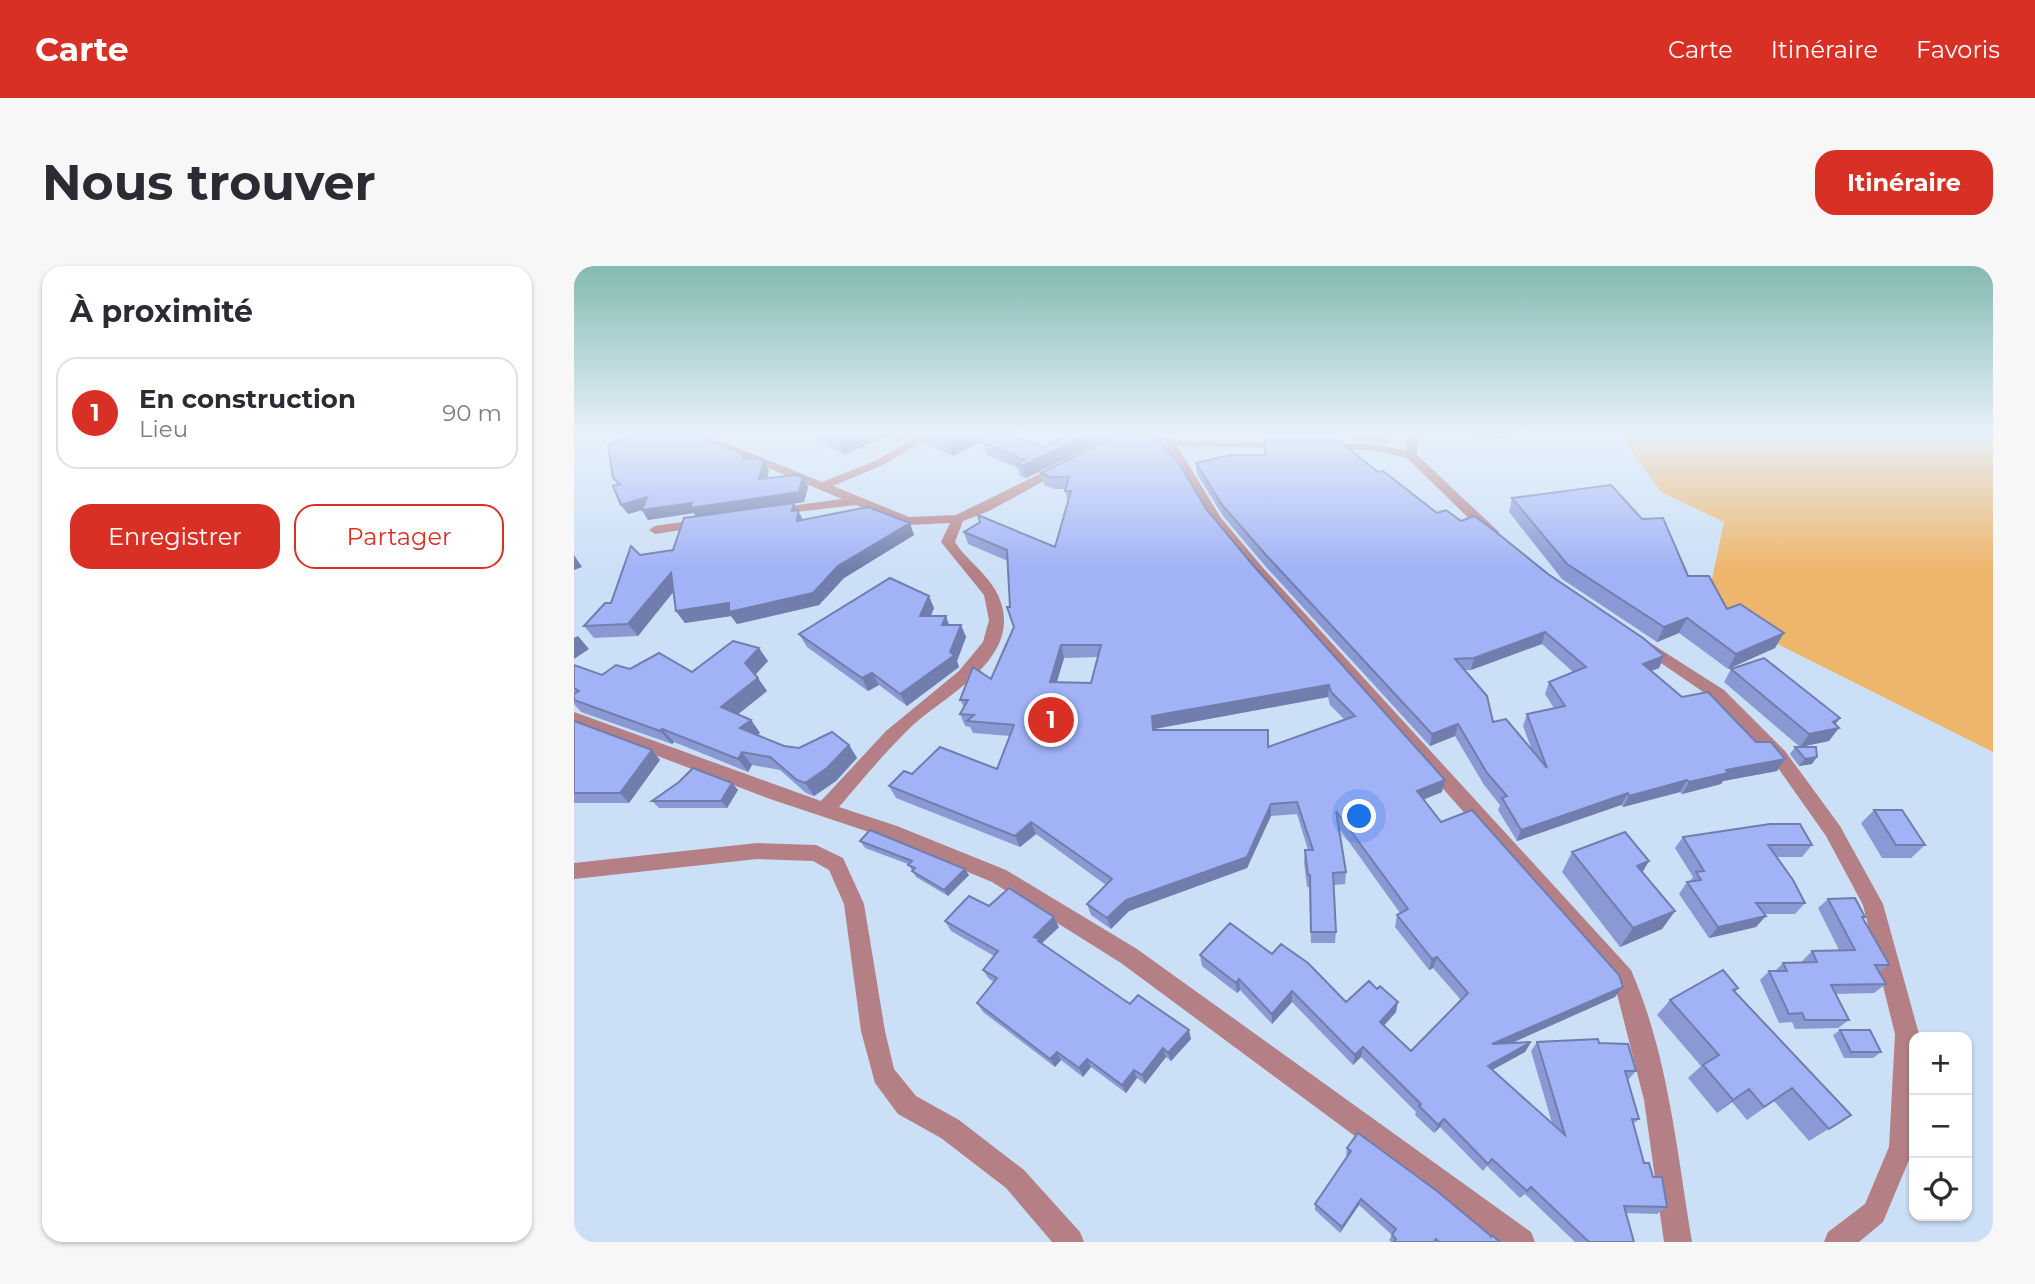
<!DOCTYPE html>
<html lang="fr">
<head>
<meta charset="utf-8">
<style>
	body { margin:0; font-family:Montserrat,sans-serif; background:#f7f7f7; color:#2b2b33 }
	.controls { position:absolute; right:21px; bottom:21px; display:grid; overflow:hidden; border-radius:14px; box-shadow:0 2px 5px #0004 }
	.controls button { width:63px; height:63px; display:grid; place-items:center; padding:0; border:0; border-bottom:2px solid #e1e1e2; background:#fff; color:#2b2b33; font:35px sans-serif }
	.you { position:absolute; left:786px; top:551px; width:24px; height:24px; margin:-18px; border:5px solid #fff; border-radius:50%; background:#1a73e8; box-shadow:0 0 0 10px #1a73e833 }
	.badge { display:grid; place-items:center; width:46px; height:46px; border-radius:50%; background:#d93025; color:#fff; font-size:23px; font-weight:700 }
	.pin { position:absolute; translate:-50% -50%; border:4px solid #fff; box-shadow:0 2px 7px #0006 }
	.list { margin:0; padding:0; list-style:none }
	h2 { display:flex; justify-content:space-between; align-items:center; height:91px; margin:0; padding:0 28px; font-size:30px }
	h2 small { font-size:23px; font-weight:400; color:#7c7c81 }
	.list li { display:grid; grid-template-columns:46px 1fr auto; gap:21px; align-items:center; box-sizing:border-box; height:112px; margin:0 14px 14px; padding:0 14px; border:2px solid #e1e1e2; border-radius:21px }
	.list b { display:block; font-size:26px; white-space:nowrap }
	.list p { margin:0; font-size:23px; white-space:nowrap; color:#7c7c81 }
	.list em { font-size:23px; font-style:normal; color:#7c7c81 }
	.actions { display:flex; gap:14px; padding:21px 28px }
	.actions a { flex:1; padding:16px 0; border:2px solid #d93025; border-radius:21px; text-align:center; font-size:24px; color:#d93025 }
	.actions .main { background:#d93025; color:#fff }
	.icon { flex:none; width:38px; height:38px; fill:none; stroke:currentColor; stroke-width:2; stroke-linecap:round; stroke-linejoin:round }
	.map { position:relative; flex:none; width:1419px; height:976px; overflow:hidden; border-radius:21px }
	header { display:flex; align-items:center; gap:42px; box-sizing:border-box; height:98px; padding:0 35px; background:#d93025; color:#fff }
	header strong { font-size:33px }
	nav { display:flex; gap:38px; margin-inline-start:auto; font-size:24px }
	.intro { display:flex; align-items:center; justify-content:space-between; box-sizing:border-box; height:168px; padding:0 42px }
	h1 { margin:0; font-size:49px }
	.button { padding:18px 32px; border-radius:21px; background:#d93025; color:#fff; font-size:24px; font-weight:700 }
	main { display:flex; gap:42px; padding:0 42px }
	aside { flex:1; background:#fff; border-radius:21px; box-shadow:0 2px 5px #0004 }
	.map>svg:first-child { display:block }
	.green { fill:#eeb66c }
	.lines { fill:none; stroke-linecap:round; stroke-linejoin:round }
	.stream { stroke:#649153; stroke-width:5 }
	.minor { fill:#b48085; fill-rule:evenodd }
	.wall { fill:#8a99d4; fill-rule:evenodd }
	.shaded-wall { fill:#717dac }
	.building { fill:#a1b2f6; stroke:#717dac; stroke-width:2; fill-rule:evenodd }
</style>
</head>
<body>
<header>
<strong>Carte</strong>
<nav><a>Carte</a><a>Itinéraire</a><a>Favoris</a></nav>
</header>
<div class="intro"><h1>Nous trouver</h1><a class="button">Itinéraire</a></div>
<main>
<aside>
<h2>À proximité<small></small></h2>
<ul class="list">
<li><span class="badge">1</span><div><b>En construction</b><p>Lieu</p></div><em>90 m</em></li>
</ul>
<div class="actions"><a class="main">Enregistrer</a><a>Partager</a></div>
</aside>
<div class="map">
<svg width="1419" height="976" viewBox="0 0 1419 976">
	<rect width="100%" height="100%" fill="#cbdff7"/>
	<!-- green -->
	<path class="green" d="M 1045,167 L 1419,167 L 1419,486 L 1132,342 L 1150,256 L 1087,226 Z"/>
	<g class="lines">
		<!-- stream -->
		<path class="stream" d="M 1413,167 L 1419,172"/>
		<!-- minor -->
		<path class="minor" d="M 112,167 L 127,167 L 248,216 L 301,195 L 349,167 L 362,167 L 309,199 L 259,220 L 335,251 L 382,249 L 484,199 L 492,199 L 492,203 L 415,245 L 389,255 L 381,276 C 395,298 421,312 428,340 C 443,396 370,430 337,461 C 311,486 288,514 265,541 L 323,560 L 432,604 L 563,683 L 957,966 L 961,976 L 924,976 L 547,697 L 418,616 L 310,571 L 196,533 L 0,458 L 0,446 L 247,535 L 312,465 L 385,405 L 409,376 L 415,354 L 410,329 L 367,276 L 376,257 L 333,259 L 282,239 L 197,249 L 195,246 L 201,242 L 268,233 Z
			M 564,167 L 609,175 L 714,176 L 720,179 L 714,182 L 603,180 L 647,252 L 690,303 L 1057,704 C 1094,788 1103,886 1118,976 L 1090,976 L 1070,834 L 1040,716 L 680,309 L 636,254 L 590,177 L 569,172 L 538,179 L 532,176 Z
			M 834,167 L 844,167 L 843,189 L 925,266 L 925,272 L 915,272 L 833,192 L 806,185 L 749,182 L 743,179 L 749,176 L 806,179 L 832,185 Z
			M 128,253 L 134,257 L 133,260 L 81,268 L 75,264 L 81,260 Z
			M 1070,373 L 1150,424 L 1211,485 L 1266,560 L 1309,638 L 1345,768 L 1344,771 L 1340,771 L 1340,882 L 1309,956 L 1285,976 L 1250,976 L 1254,966 L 1291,938 L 1315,881 L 1321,768 L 1289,639 L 1252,570 L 1199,495 L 1138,432 L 1065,382 L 1062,378 Z
			M 183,577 L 242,579 L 269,592 L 290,638 L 311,765 L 320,803 L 342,830 L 385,854 L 450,904 L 506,966 L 510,976 L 478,976 L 432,922 L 367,872 L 324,848 L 301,817 L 287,765 L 270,638 L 255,604 L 239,595 L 183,593 L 0,613 L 0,597 Z"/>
	</g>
	<!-- wall -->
	<path class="wall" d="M 238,167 L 343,167 L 322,176 L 311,171 L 270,189 L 242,174 Z
		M 346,167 L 433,167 L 469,181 L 536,171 L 452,212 L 446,210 L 444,202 L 413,189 L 409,177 L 411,174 L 379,190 L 350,177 Z
		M 547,167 L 633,244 L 868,526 L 850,533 L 867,556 L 1041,731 L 937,777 L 957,776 L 951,786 L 918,804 L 978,857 L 957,785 L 963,776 L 1025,777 L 1062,805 L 1054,814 L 1065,853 L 1059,858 L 1070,897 L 1079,911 L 1093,941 L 1083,948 L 1052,947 L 1060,976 L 1001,976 L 951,928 L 946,932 L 913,900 L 909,905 L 866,861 L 860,867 L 841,849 L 842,846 L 787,791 L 779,799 L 718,736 L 698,758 L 666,724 L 663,727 L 628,700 L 626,689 L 698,688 L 772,736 L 822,746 L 810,760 L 837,785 L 887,734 L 859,702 L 855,704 L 821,661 L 823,649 L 826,647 L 765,562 L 772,606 L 771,618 L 760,619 L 762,666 L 761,677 L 737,677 L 735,621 L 733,621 L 730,596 L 731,584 L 734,584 L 723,548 L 697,550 L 673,602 L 555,645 L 537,663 L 517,649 L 513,638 L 532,619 L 462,568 L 446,581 L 322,532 L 315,520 L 338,508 L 423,503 L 436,470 L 399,467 L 396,461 L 391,460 L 386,448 L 390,441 L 386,434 L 417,413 L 440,361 L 436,341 L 434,295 L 394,278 L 390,266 L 481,281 L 494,236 L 491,225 L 492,223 L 480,223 L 470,219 L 467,207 ZM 524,391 L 517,417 L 483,416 L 490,392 ZM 754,431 L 756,439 L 771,454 L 694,481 L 580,464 L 580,463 Z
		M 777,167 L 815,167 L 815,177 L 778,174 Z
		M 897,167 L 954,167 L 953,170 L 902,174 Z
		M 170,189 L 172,193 L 195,204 L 193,212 L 229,211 L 234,221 L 230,236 L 211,239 L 220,237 L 229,254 L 340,269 L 270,312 L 245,339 L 163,358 L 157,350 L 111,357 L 102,345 L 99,326 L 64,370 L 20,372 L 10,360 L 37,337 L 66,289 L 99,284 L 122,251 L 120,247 L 74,254 L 68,244 L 54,248 L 44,219 L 39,212 Z
		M 622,197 L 804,206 L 863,247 L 887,255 L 974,308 L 1090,390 L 1085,402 L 1077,405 L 1108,431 L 1211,493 L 1203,505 L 1149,515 L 1147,518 L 1108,528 L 1106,526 L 1049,541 L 1047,539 L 943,575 L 924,544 L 926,539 L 910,519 L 881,470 L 856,480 L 692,301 L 649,250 L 623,208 ZM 968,378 L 999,406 L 975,416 L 971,428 L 980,442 L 953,448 L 949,460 L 958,484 L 919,456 L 891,404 L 897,404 Z
		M 938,232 L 1114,310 L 1201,382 L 1154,403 L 1105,367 L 1083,376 L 988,313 L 935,246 Z
		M 360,342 L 357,350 L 372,350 L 375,359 L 387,359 L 392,371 L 383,395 L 385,401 L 333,440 L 305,419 L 294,425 L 233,381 L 225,368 Z
		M 194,395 L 181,409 L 193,425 L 164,448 L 177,454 L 186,467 L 183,469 L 210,480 L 225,482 L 275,479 L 283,492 L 262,515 L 240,530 L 232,527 L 206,504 L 178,499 L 174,506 L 100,476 L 98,478 L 7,446 L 0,438 L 0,399 L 28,409 L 56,403 L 118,406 Z
		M 1157,403 L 1266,452 L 1261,458 L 1255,475 L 1226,481 L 1238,498 L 1225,500 L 1216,488 L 1221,481 L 1226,481 L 1150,416 Z
		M 0,455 L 78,484 L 86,494 L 55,537 L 0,537 Z
		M 158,517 L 164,524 L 153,542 L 85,542 L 78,535 Z
		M 1300,544 L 1351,579 L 1337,592 L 1308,592 L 1287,557 Z
		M 1109,571 L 1238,579 L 1228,591 L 1203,591 L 1231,637 L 1221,648 L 1191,648 L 1182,661 L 1135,672 L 1105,628 L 1113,616 L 1115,616 L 1119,611 L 1101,582 Z
		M 286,575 L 395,609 L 374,630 L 342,611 L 334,598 L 291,582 Z
		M 998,586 L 1075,595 L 1068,606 L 1101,645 L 1088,663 L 1046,681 L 988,606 Z
		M 1254,633 L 1291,651 L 1289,654 L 1315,699 L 1305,706 L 1312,718 L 1300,727 L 1262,728 L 1275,754 L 1264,762 L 1221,763 L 1218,756 L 1205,757 L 1186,714 L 1195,705 L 1201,705 L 1209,697 L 1229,696 L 1228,695 L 1238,685 L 1265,684 L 1244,642 Z
		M 371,655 L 485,661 L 467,678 L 556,738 L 617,773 L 597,795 L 592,791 L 571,818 L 563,812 L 552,827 L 517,801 L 509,811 L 487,794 L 481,801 L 409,746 L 403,737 L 420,716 L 415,713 L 409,704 L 420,690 L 377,665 Z
		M 1164,722 L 1161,726 L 1277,849 L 1235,875 L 1200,835 L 1173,854 L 1158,836 L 1143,847 L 1114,812 L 1127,800 L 1083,749 L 1096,734 Z
		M 1266,764 L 1307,786 L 1299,792 L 1270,792 L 1259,769 Z
		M 773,882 L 917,970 L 926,976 L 817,976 L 815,974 L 818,969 L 785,939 L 766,967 L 741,944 L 741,938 L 774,890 L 772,889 Z"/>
	<!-- shaded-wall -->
	<path class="shaded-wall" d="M 276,167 L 309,167 L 311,171 L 270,189 L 263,172 Z
		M 319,167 L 343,167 L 322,176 Z
		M 387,167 L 415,167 L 416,171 L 379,190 L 374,173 Z
		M 517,167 L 536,167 L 536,171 L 452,212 L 448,200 Z
		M 190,195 L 195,204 L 190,223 L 185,213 Z
		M 229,211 L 234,221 L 230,236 L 122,251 L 120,247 L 74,254 L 68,244 L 54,248 L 47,239 L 73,231 Z
		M 220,237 L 230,256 L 229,267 L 218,245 Z
		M 336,257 L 340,269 L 270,312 L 245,339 L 163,358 L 157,350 L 111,357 L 102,345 L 264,300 Z
		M 0,289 L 8,301 L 0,304 Z
		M 97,307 L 105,319 L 64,370 L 54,358 Z
		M 355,330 L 360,342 L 351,362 L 346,350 Z
		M 372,350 L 376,362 L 368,359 Z
		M 1113,352 L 1105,367 L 1083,376 L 1090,361 Z
		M 387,359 L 392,371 L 383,395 L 385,401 L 333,440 L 326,428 L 376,386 Z
		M 971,366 L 968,378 L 897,404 L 900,392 Z
		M 1210,367 L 1201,382 L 1154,403 L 1162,388 Z
		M 4,370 L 15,383 L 0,393 L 0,372 Z
		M 487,379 L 490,392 L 479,428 L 476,416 Z
		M 185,382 L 194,395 L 180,410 L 171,397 Z
		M 1090,390 L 1085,402 L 1063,410 L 1069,398 Z
		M 298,407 L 305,419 L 294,425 L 288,412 Z
		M 184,412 L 193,425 L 157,454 L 147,441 Z
		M 755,419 L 754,431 L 580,463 L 581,477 L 578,450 Z
		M 1266,452 L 1257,464 L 1265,462 L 1255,475 L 1226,481 L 1235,468 Z
		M 177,454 L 186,467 L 176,475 L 166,462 Z
		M 884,458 L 881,470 L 856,480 L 858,468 Z
		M 88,463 L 100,476 L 98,478 L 86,465 Z
		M 275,479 L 283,492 L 262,515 L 240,530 L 231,517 Z
		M 78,484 L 86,494 L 55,537 L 46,527 Z
		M 168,486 L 178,499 L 174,506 L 164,493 Z
		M 1243,491 L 1238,498 L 1225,500 L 1231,493 Z
		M 1211,493 L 1203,505 L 1149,515 L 1147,518 L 1108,528 L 1115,516 L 1152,504 Z
		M 871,514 L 868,526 L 841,537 L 843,525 Z
		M 1113,514 L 1106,526 L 1049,541 L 1055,530 Z
		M 158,517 L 164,524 L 153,542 L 147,535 Z
		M 1054,527 L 1047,539 L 943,575 L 947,564 Z
		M 697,538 L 697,550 L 673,602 L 555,645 L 537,663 L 533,652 L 552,634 Z
		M 457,556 L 462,568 L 446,581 L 441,570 Z
		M 1075,595 L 1064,614 L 1063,600 Z
		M 391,603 L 395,609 L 374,630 L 370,624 Z
		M 1101,645 L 1088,663 L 1046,681 L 1059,662 Z
		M 1192,650 L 1182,661 L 1135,672 L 1144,661 Z
		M 480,651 L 485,661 L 467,678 L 470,683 L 460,671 Z
		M 863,691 L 859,702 L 855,704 L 858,693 Z
		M 665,713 L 666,724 L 663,727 L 662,717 Z
		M 1049,721 L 1041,731 L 913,788 L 918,778 Z
		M 718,725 L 718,736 L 698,758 L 698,748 Z
		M 824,736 L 822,746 L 804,766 L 806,756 Z
		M 615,764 L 617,773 L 597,795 L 594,787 Z
		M 957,776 L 951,786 L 909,809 L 914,800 Z
		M 789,781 L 787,791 L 779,799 L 781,789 Z
		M 589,782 L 592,791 L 571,818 L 568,809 Z
		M 483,786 L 487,794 L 481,801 L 476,793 Z
		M 513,793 L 517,801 L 509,811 L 505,802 Z
		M 560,804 L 563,812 L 552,827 L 548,819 Z
		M 1175,823 L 1158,836 L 1143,847 L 1159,834 Z
		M 870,853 L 866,861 L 860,867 L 864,859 Z
		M 787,933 L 785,939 L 766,967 L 768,961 Z"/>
	<!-- building -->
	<path class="building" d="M 68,167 L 118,167 L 170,189 L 170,193 L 183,192 L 190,195 L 185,213 L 223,209 L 229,211 L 225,226 L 116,242 L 118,237 L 68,244 L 73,231 L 47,239 L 39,220 L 46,218 L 39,212 L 34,179 Z
		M 252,167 L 276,167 L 263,172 Z
		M 359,167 L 387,167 L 374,173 Z
		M 414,167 L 433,167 L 469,181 L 497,167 L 517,167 L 448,200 L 443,198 L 451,194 L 409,177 Z
		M 547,167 L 550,167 L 565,171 L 580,168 L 606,199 L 633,244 L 678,298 L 871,514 L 843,525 L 867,556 L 898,544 L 1045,709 L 1049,721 L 918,778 L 957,776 L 914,800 L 991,869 L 963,776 L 1024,773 L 1025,777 L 1054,778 L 1062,805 L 1051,805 L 1065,853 L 1058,853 L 1070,897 L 1075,897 L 1079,911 L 1088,911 L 1093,941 L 1050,940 L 1060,976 L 1015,976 L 957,921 L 953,925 L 918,893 L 914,898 L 870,853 L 864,859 L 845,840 L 847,838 L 789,781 L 781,789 L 718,725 L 698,748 L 665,713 L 662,717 L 626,689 L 656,657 L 698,688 L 707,678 L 734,697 L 772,736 L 795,715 L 803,723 L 806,720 L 824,736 L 806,756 L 837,785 L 894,727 L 863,691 L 858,693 L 823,649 L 834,643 L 762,545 L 772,606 L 759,607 L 762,666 L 737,666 L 736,609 L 734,609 L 731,584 L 739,584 L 723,536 L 697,538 L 673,591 L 552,634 L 533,652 L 513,638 L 538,613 L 457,556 L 441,570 L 315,520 L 330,505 L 338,508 L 366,481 L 423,503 L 440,459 L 393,455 L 400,449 L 386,448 L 394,434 L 386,434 L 399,401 L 417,413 L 440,361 L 433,341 L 436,341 L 433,284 L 390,266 L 406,256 L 404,249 L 481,281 L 497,225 L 491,225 L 495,211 L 477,211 L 467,207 ZM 487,379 L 527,379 L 517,417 L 476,416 ZM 755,419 L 757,426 L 781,450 L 694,481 L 694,464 L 579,464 L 578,450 Z
		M 778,167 L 815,167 L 816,170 L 778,168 Z
		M 691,174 L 764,174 L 804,206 L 809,205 L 863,247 L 872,244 L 887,255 L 900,250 L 917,262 L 974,308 L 1069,372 L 1090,390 L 1069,398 L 1108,431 L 1134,426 L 1182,476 L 1197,476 L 1211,493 L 1152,504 L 1154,507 L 1115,516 L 1113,514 L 1055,530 L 1054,527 L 947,564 L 928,532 L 933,530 L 913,507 L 884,458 L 858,468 L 692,289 L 648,239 L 622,197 L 656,189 L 691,189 ZM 971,366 L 1012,401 L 975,416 L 991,440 L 953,448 L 973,502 L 932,453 L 919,456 L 913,430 L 881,393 L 900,392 Z
		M 1037,219 L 1068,253 L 1089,252 L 1114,310 L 1135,310 L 1153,343 L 1166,338 L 1210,367 L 1162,388 L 1113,352 L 1090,361 L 993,298 L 938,232 Z
		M 220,237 L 218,245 L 224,244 L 223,255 L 294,241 L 336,257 L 264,300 L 239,327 L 155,346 L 155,337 L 102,345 L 97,307 L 54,358 L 10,360 L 31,337 L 37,337 L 57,280 L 66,289 L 99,284 L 110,252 Z
		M 316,312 L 355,330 L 346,350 L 372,350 L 368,359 L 387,359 L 376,386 L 380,389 L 378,391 L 326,428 L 298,407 L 288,412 L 225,368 Z
		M 159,375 L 185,382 L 171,397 L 184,412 L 147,441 L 177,454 L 166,462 L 210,480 L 225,482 L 258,466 L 275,479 L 253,502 L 231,517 L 223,514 L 196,491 L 168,486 L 164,493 L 88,463 L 86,465 L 0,434 L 0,428 L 5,425 L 0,422 L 0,399 L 28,409 L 42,399 L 56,403 L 85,387 L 118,406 Z
		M 1190,392 L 1266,452 L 1259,456 L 1265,462 L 1235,468 L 1157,403 Z
		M 0,455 L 78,484 L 46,527 L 0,527 Z
		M 1221,481 L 1242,481 L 1243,491 L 1231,493 Z
		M 119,502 L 158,517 L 147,535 L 78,535 L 105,516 Z
		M 1300,544 L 1328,544 L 1351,579 L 1322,579 Z
		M 1196,558 L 1226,558 L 1238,579 L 1194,579 L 1219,614 L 1231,637 L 1182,637 L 1192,650 L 1144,661 L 1113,616 L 1127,614 L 1122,606 L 1130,605 L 1109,571 Z
		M 296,564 L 391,603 L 370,624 L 338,605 L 341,602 L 334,599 L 338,595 L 286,575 Z
		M 1051,566 L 1075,595 L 1063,600 L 1101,645 L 1059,662 L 998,586 Z
		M 435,622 L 480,651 L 460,671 L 465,673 L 464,675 L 556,738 L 564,729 L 615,764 L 594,787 L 589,782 L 568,809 L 560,804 L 548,819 L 513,793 L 505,802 L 483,786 L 476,793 L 403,737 L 423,712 L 409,704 L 424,685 L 371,655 L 395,630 L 415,640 Z
		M 1281,632 L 1291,651 L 1288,651 L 1314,696 L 1315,699 L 1301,699 L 1312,718 L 1257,719 L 1275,754 L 1231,754 L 1228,747 L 1215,748 L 1195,705 L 1213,705 L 1209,697 L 1243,696 L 1238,685 L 1281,684 L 1254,633 Z
		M 1149,704 L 1164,722 L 1159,724 L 1277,849 L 1255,863 L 1218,822 L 1190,841 L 1175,823 L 1159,834 L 1129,799 L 1145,789 L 1096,734 Z
		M 1266,764 L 1296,764 L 1307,786 L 1277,786 Z
		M 784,867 L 863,925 L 917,970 L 916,972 L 918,969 L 926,976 L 865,976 L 862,973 L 860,976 L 820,976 L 822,973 L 818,969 L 822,963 L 787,933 L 768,961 L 741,938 L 777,885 L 773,882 Z"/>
	<!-- sky -->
	<linearGradient id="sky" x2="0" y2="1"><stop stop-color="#83bab2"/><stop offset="0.55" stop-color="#e8f1fb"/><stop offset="1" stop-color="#e8f1fb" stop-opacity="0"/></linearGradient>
	<rect width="1419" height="304" fill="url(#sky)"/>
</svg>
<div class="controls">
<button>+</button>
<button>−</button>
<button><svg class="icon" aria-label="locate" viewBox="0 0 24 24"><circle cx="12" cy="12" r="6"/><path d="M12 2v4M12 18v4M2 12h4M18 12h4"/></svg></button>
</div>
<div class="you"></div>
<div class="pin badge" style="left:477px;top:454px">1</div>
</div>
</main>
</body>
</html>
